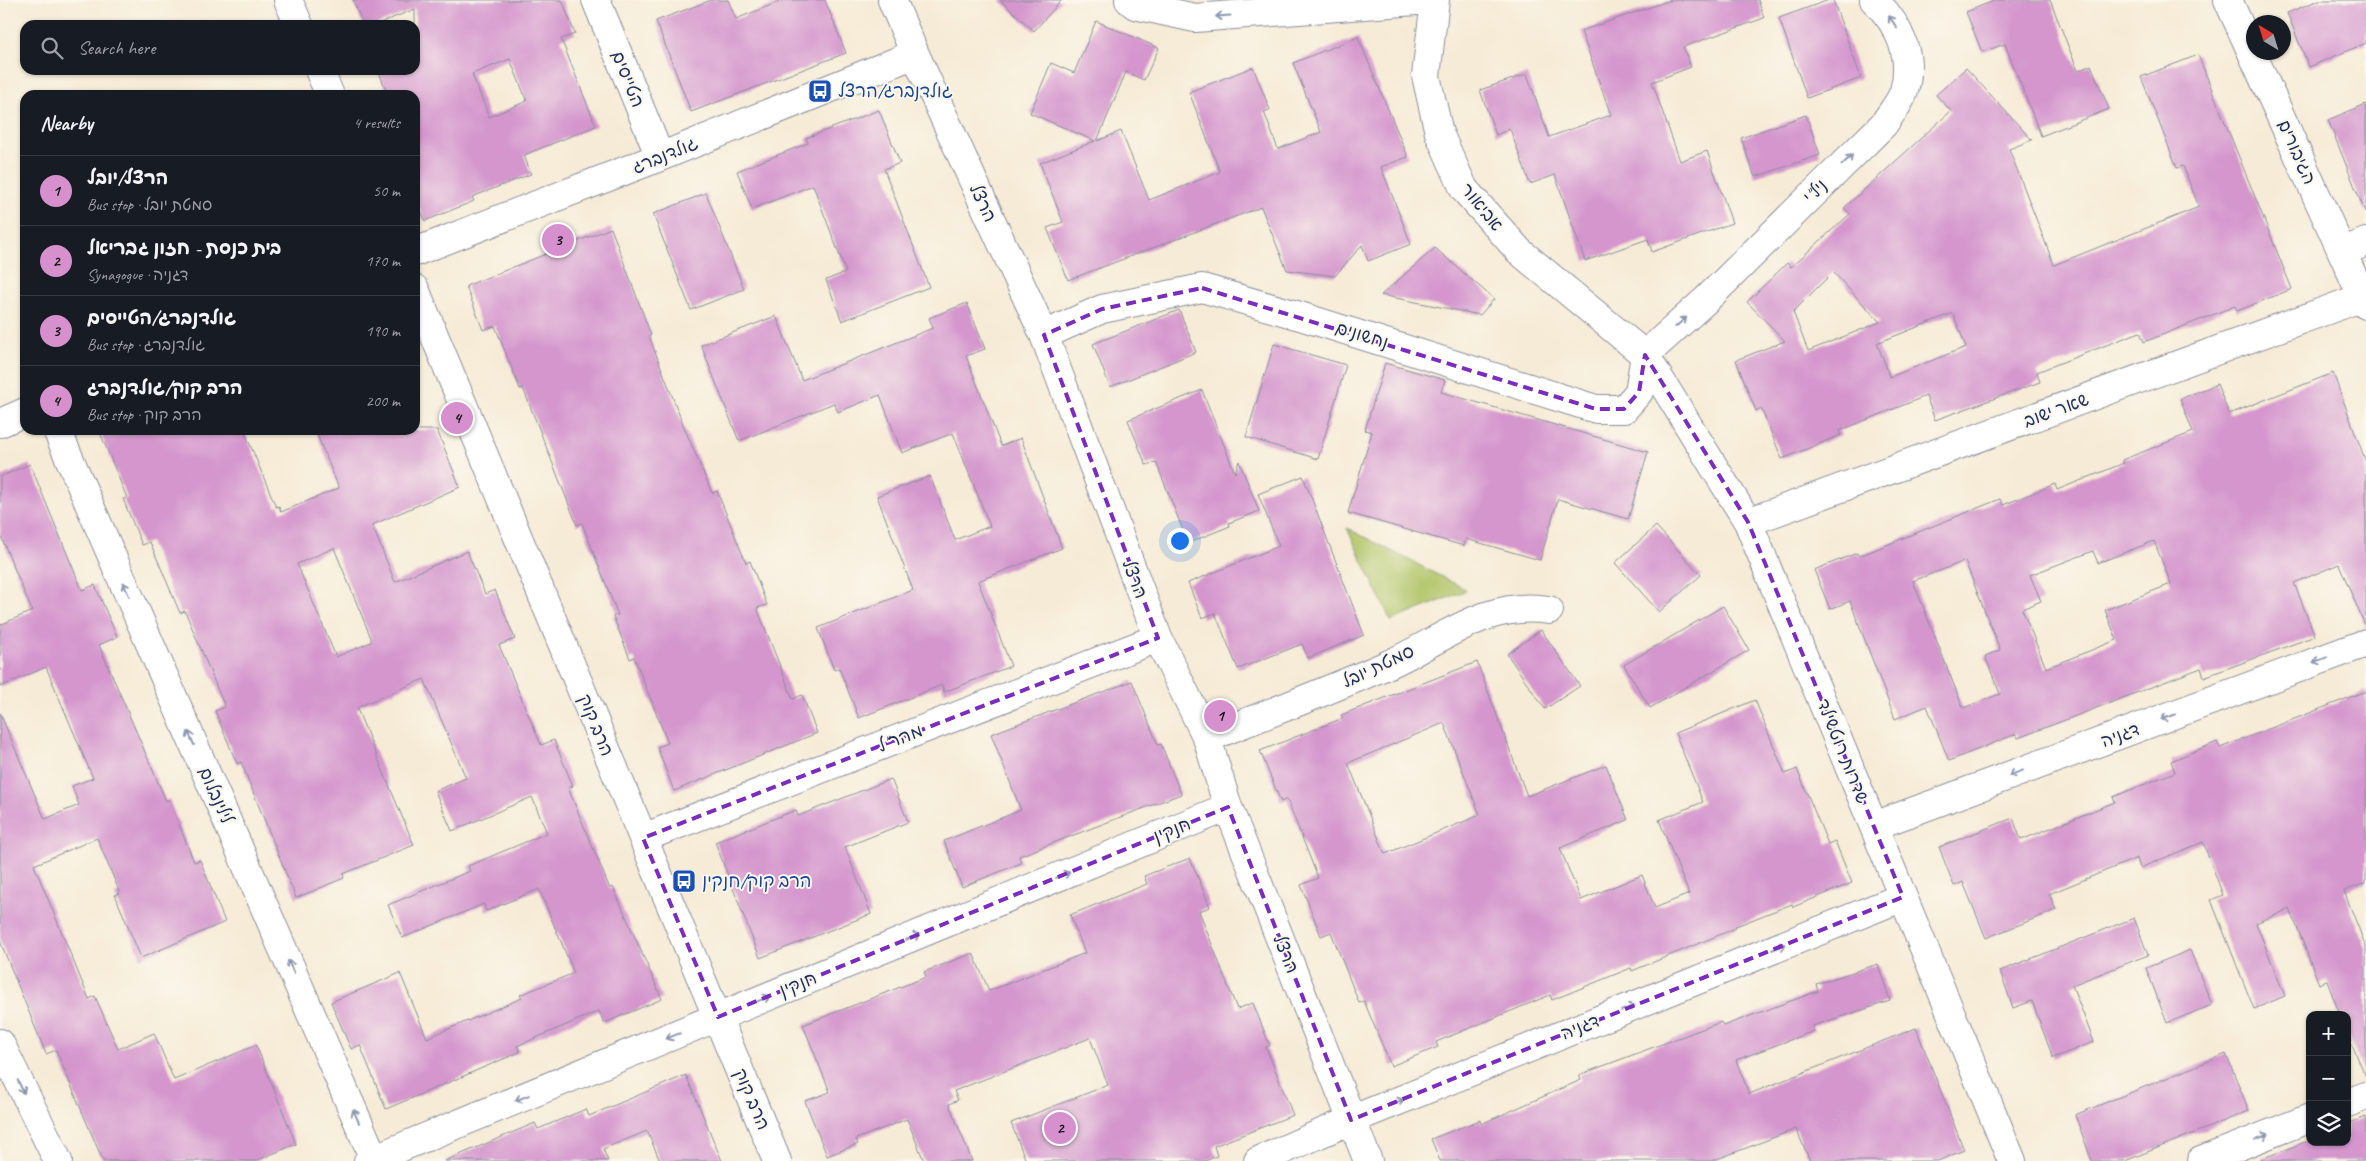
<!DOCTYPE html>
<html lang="en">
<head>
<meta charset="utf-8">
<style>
	body { margin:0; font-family:Caveat,"Playpen Sans Hebrew",sans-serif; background:#242831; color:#f1f3f6 }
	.controls { position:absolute; right:15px; bottom:15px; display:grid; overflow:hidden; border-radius:10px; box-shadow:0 1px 4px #0004 }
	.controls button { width:45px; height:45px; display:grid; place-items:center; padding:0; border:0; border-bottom:1px solid #363941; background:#171b24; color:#f1f3f6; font:25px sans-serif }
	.compass { position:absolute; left:2246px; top:15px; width:45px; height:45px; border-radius:50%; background:#171b24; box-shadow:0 1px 4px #0004; rotate:322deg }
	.you { position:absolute; left:1179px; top:540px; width:18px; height:18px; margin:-12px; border:4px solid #fff; border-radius:50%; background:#1a73e8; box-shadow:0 0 0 8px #1a73e833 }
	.badge { display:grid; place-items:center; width:32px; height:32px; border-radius:50%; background:#d690ce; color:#111; font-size:16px; font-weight:700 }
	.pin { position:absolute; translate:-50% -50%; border:2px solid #fff; box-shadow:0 1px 5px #0006 }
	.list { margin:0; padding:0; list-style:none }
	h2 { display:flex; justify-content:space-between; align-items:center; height:65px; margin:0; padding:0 20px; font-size:21px }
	h2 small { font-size:16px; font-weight:400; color:#9ea1a6 }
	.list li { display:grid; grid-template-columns:32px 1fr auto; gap:15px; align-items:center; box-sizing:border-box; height:70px; padding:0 20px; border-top:1px solid #363941 }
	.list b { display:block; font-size:19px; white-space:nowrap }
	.list p { margin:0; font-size:16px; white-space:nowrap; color:#9ea1a6 }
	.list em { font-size:16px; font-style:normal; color:#9ea1a6 }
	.icon { flex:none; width:28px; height:28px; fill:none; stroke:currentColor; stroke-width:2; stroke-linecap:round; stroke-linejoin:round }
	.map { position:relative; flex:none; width:2366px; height:1161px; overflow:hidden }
	.search { position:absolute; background:#171b24; box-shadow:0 1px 4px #0004; left:20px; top:20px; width:400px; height:55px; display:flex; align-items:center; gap:12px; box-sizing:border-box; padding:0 18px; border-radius:15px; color:#9ea1a6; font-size:19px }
	.panel { position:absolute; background:#171b24; box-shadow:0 1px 4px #0004; left:20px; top:90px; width:400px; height:345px; border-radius:15px }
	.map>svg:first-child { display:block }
	.green { fill:#b2c66a; stroke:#667a64 }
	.building { fill:#d496cd; fill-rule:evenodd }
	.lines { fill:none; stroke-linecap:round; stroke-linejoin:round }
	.minor-casing { stroke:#888d9a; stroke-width:30 }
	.minor { stroke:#fff; stroke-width:28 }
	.oneway { stroke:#8d97ae }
	.marked { fill:none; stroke:#7b2cbf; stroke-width:4; stroke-dasharray:10 6; stroke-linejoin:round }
	.labels { text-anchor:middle; stroke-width:4; stroke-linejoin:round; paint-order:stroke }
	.street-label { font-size:18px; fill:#1b2f5e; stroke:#fbf7ec }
	.transit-label { font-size:18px; fill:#164399; stroke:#fbf7ec; text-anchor:start }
</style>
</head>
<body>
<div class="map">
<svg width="2366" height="1161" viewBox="0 0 2366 1161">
	<rect width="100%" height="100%" fill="#fbf7ec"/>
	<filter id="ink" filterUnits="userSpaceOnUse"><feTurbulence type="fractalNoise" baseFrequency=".02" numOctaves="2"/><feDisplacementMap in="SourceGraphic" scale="10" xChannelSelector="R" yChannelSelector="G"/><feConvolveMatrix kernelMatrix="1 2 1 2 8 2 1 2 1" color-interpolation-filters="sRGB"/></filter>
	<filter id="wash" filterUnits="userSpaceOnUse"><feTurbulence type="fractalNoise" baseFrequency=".0096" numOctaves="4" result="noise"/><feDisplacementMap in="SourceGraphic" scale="20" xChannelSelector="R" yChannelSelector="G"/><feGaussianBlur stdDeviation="1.12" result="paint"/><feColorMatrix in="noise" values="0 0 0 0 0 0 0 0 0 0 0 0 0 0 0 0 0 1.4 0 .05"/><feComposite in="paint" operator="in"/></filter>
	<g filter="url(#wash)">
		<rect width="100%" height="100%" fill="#f6ebd6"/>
		<!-- green -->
		<path class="green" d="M 1347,528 L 1467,590 L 1391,621 Z"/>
		<g id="blocks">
			<!-- building -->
			<path class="building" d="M 353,0 L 562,0 L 575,34 L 561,39 L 596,126 L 524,155 L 531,174 L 472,197 L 474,201 L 425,221 L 415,194 L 415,95 L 388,95 L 378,70 L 415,70 L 415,9 L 375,25 L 363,25 ZM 510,59 L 527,101 L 489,117 L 472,74 Z
				M 711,0 L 728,0 L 736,19 L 784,0 L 825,0 L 846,53 L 691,112 L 656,21 Z
				M 1000,0 L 1062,0 L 1034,31 Z
				M 1671,0 L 1758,0 L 1764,18 L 1683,47 L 1691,67 L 1652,82 L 1680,161 L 1707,151 L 1732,223 L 1652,252 L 1648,239 L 1585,261 L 1555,175 L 1530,184 L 1510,129 L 1496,135 L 1480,90 L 1527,74 L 1549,137 L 1611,115 L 1581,31 Z
				M 1829,0 L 1833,0 L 1861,78 L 1807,98 L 1779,18 Z
				M 1996,0 L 2050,0 L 2078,71 L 2091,65 L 2109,109 L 2041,136 L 2005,44 L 1982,52 L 1966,12 Z
				M 2319,0 L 2366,0 L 2366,43 L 2309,67 L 2287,13 Z
				M 1096,21 L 1159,48 L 1144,80 L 1126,72 L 1097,141 L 1121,131 L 1149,200 L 1220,172 L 1189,92 L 1253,67 L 1270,110 L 1264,112 L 1278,149 L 1321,132 L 1293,63 L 1358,37 L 1408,157 L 1381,167 L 1411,244 L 1368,261 L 1362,245 L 1335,276 L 1287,270 L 1261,207 L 1068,280 L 1047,228 L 1063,222 L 1040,163 L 1095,141 L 1030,113 L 1051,63 L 1074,73 Z
				M 2198,55 L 2292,289 L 2237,311 L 2235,306 L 2144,342 L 2140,332 L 2037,372 L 2040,382 L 1935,420 L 1926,396 L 1839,431 L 1841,435 L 1782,459 L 1761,408 L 1756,411 L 1736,360 L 1785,341 L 1747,302 L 1787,263 L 1791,267 L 1850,214 L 1844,208 L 1951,111 L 1936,95 L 1966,68 L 2032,140 L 2009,149 L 2054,265 L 2199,207 L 2183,166 L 2177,168 L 2141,77 ZM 1833,272 L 1880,322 L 1808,351 L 1793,312 ZM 1953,313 L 1966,347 L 1890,377 L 1877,343 Z
				M 2366,104 L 2366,212 L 2365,212 L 2328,120 Z
				M 879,110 L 900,163 L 884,169 L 929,287 L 842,321 L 826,280 L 846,272 L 813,185 L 752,209 L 737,171 L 808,143 L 806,138 Z
				M 1806,115 L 1820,155 L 1755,177 L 1741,138 Z
				M 706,193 L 744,289 L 691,310 L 653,214 Z
				M 611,228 L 651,335 L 649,336 L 684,427 L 712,493 L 717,491 L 746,563 L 750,561 L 767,605 L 757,608 L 793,699 L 802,695 L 817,733 L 674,791 L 657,747 L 668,743 L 634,657 L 630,659 L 613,616 L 618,615 L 582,523 L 577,525 L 523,388 L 520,389 L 495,326 L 483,330 L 466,286 Z
				M 1435,248 L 1494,299 L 1480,315 L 1381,295 Z
				M 967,303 L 985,349 L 966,356 L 1001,446 L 1021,438 L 1062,548 L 978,581 L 1011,666 L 944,692 L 942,685 L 859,718 L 839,668 L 834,670 L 818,628 L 913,590 L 877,496 L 930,476 L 955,540 L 990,526 L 953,433 L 902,453 L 880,395 L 838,412 L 834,403 L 739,441 L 701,345 L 776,316 L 802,380 L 933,328 L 929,318 Z
				M 1179,310 L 1196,352 L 1110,387 L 1093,344 Z
				M 1274,344 L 1346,365 L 1318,459 L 1246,437 Z
				M 1385,363 L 1445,380 L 1441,392 L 1648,452 L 1628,519 L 1558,499 L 1540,560 L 1466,539 L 1464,546 L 1348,513 L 1372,432 L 1365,430 Z
				M 2333,373 L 2366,462 L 2366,628 L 2339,564 L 2294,583 L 2315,636 L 2204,677 L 2201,668 L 2018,738 L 2016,734 L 1949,761 L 1927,706 L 1895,719 L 1850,601 L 1830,609 L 1814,570 L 1857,553 L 1859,556 L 2000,499 L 2003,505 L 2055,484 L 2057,490 L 2124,463 L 2122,460 L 2193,432 L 2180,399 L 2217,384 L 2229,414 ZM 2154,541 L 2171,584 L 2105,610 L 2117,640 L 2046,668 L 2022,609 L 2041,601 L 2030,575 L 2093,551 L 2098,563 ZM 1965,561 L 2000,650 L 1985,656 L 2000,694 L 1963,708 L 1913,581 Z
				M 1202,390 L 1235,473 L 1239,461 L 1259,511 L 1229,523 L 1230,526 L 1188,543 L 1156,462 L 1146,465 L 1128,420 Z
				M 99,430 L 244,430 L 276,507 L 279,506 L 281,512 L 339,488 L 315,430 L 437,430 L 460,487 L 372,525 L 395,582 L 467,551 L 485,594 L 495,590 L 515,639 L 499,645 L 541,745 L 554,740 L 573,786 L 568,788 L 610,889 L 613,887 L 662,999 L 604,1023 L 599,1011 L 517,1046 L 520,1052 L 386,1109 L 360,1045 L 351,1049 L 331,1002 L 400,973 L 427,1038 L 522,998 L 520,995 L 574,973 L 539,889 L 486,911 L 484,904 L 402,938 L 388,905 L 470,871 L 468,866 L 547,833 L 532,797 L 452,831 L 435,791 L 466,778 L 424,679 L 360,706 L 357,709 L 414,845 L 343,874 L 344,878 L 296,898 L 241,762 L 237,764 L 215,711 L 225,707 L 185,611 L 180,613 L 150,542 L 142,545 L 123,499 L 127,498 ZM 334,548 L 371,638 L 371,642 L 336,657 L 297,564 Z
				M 30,464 L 82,590 L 95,585 L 117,637 L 99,645 L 166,801 L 169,799 L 194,862 L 200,860 L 225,922 L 141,958 L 115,895 L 120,893 L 97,838 L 34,865 L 89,999 L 95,996 L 118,1049 L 154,1033 L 174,1080 L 256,1045 L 296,1144 L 255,1161 L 103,1161 L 56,1050 L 46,1054 L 0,941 L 0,713 L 45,819 L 79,805 L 72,786 L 93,778 L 46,667 L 0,687 L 0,625 L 32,611 L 0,534 L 0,477 Z
				M 1303,476 L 1364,635 L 1308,658 L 1302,644 L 1238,669 L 1215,613 L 1202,618 L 1188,583 L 1279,546 L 1258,494 Z
				M 1656,526 L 1701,575 L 1659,612 L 1615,563 Z
				M 1723,606 L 1749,650 L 1650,708 L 1624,665 Z
				M 1541,630 L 1580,686 L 1545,709 L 1507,654 Z
				M 1477,662 L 1527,796 L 1606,765 L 1628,820 L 1560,848 L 1581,900 L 1642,875 L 1655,908 L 1689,894 L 1659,820 L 1703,802 L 1675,733 L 1755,700 L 1785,774 L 1797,769 L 1828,844 L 1835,841 L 1852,883 L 1793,907 L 1792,904 L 1736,926 L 1736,928 L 1632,971 L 1631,968 L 1552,1000 L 1550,995 L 1436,1042 L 1438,1047 L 1391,1066 L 1364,1001 L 1359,1003 L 1331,932 L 1321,936 L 1301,885 L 1318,878 L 1287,799 L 1281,802 L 1260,751 L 1343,718 L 1341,715 ZM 1444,723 L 1480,815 L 1385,854 L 1348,763 Z
				M 1132,681 L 1158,745 L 1161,744 L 1181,794 L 1019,856 L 1021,863 L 962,887 L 944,841 L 1021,810 L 991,734 Z
				M 2366,691 L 2366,883 L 2344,891 L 2366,947 L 2366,1077 L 2347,1033 L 2347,1015 L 2340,1015 L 2327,981 L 2319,984 L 2290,909 L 2256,923 L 2285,996 L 2254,1009 L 2211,900 L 2223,895 L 2203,842 L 2140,868 L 2137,858 L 2049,894 L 2056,910 L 1986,938 L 1963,882 L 1954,886 L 1939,847 L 2013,818 L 2021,840 L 2115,802 L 2113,797 L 2175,772 L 2171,761 L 2217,742 L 2220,748 Z
				M 891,779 L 908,822 L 845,847 L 871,914 L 760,958 L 715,842 L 796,810 L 798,816 Z
				M 1190,858 L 1210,907 L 1199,911 L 1237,1009 L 1253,1003 L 1270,1046 L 1266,1047 L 1293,1115 L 1214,1146 L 1217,1156 L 1205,1161 L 1026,1161 L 1011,1123 L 1108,1085 L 1090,1038 L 954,1091 L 958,1100 L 949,1104 L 972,1161 L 924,1161 L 907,1119 L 856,1139 L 858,1144 L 827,1156 L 805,1101 L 830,1092 L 803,1025 L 926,977 L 924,972 L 973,953 L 989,991 L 1085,953 L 1070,915 L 1147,884 L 1144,876 Z
				M 2134,918 L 2148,955 L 2072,985 L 2094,1042 L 2053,1058 L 2032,1001 L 2013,1008 L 2000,971 Z
				M 2190,950 L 2212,1005 L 2167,1023 L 2146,968 Z
				M 1878,964 L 1890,1001 L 1812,1026 L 1814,1031 L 1736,1060 L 1749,1094 L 1916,1028 L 1964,1150 L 1938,1161 L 1810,1161 L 1796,1129 L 1712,1161 L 1440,1161 L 1431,1139 L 1480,1120 L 1481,1124 L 1581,1080 L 1579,1075 L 1721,1022 L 1723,1026 L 1818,991 L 1816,984 Z
				M 2226,1054 L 2249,1111 L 2125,1161 L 2092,1161 L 2075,1115 Z
				M 686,1075 L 722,1161 L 660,1161 L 647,1131 L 603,1149 L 608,1161 L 445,1161 L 535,1123 L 538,1129 L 586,1109 L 589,1116 Z
				M 2366,1117 L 2366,1161 L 2261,1161 L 2261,1159 L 2305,1142 L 2347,1142 L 2347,1124 Z"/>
		</g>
	</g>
	<g filter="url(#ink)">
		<use href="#blocks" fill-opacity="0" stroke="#888d9a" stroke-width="1"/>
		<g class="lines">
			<!-- minor casing -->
			<g class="minor-casing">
				<path id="minor" d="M 288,0 L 299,25
					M 596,0 L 660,157
					M 892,0 L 915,54 L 1044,335 L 1158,638 L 1207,738 L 1228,807 L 1368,1161
					M 1129,0 L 1135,5 L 1195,18 L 1429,0
					M 1435,0 L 1426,76 L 1439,133 L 1464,189 L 1519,251 L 1645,355 L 1748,522 L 2012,1161
					M 2228,0 L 2366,305
					M 319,70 L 330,95
					M 415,252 L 660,157 L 915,54
					M 2342,252 L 2366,242
					M 415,289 L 777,1161
					M 1044,335 L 1102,309 L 1202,288 L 1300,316 L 1596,409 L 1624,409 L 1639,392 L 1645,355
					M 1645,355 L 1707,299 L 1884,124 C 1890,114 1901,102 1904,91 C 1914,56 1899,24 1874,0
					M 0,423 L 25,412
					M 57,430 L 375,1161
					M 1748,522 L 2363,297
					M 1207,738 C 1267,714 1328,691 1387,665 C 1442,641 1485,600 1549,610
					M 1874,826 L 2366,643
					M 643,838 L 1158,638
					M 0,1043 L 58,1161
					M 2347,1103 L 2366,1096
					M 368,1161 L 1228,807
					M 1258,1161 L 1351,1120 L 1903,897
					M 2201,1161 L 2310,1118"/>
			</g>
			<!-- minor -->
			<use href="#minor" class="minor"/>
		</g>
		<!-- one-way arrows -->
		<defs><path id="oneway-shaft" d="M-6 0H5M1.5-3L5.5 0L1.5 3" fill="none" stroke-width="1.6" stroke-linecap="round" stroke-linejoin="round" transform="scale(1.25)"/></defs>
		<g class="oneway">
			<use href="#oneway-shaft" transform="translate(1223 16) rotate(176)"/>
			<use href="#oneway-shaft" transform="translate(1893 22) rotate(-124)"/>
			<use href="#oneway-shaft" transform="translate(1847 160) rotate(-44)"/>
			<use href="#oneway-shaft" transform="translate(1681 322) rotate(-42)"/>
			<use href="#oneway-shaft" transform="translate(126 589) rotate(-114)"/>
			<use href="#oneway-shaft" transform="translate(2320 660) rotate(160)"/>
			<use href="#oneway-shaft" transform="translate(2168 717) rotate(160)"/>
			<use href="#oneway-shaft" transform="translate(191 738) rotate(-114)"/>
			<use href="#oneway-shaft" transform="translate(2016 773) rotate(160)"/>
			<use href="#oneway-shaft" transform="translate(1063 875) rotate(-22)"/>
			<use href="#oneway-shaft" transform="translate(913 937) rotate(-22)"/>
			<use href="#oneway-shaft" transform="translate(1779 947) rotate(-22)"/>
			<use href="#oneway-shaft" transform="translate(291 967) rotate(-114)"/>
			<use href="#oneway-shaft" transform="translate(763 999) rotate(-22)"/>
			<use href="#oneway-shaft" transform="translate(1628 1008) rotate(-22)"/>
			<use href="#oneway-shaft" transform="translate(673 1036) rotate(158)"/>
			<use href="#oneway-shaft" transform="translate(21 1087) rotate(64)"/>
			<use href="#oneway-shaft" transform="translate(522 1098) rotate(158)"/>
			<use href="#oneway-shaft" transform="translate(1397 1102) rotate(-22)"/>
			<use href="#oneway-shaft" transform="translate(356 1116) rotate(-114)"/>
			<use href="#oneway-shaft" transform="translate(2262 1137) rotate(-21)"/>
		</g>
	</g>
	<!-- marked area -->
	<path class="marked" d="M 1202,288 L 1596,409 L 1624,409 L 1639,392 L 1645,355 L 1748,522 L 1903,897 L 1351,1120 L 1228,807 L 718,1017 L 643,838 L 1158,638 L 1044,335 L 1102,309 Z"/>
	<!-- icons -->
	<defs>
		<g id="bus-square" transform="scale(1.25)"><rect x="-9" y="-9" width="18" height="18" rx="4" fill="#1a4fb4" stroke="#fbf7ec"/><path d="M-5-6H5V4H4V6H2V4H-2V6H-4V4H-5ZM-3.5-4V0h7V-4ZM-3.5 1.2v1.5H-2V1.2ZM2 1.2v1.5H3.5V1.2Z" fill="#fff"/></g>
	</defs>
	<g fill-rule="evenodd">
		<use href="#bus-square" x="820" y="91"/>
		<use href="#bus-square" x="684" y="881"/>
	</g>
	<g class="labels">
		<!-- street labels -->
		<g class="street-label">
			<text transform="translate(628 79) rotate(68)" y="6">הטייסים</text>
			<text transform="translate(2297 152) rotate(66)" y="6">הגיבורים</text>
			<text transform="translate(665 155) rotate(-22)" y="6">גולדנברג</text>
			<text transform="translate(1815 191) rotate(-44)" y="6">ניל"י</text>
			<text transform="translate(983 203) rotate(65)" y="6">הרצל</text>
			<text transform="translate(1482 207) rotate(51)" y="6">אביאור</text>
			<text transform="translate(1362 335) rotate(17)" y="6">נחשונים</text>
			<text transform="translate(2056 410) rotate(-20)" y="6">שאר ישוב</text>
			<text transform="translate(1135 579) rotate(69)" y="6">הרצל</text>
			<text transform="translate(1378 666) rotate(-25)" y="6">סמטת יובל</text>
			<text transform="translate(596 725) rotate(68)" y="6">הרב קוק</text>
			<text transform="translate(2120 735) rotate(-20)" y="6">דגניה</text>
			<text transform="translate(900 738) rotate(-21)" y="6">מהר"ל</text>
			<text transform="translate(1843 751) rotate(68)" y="6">שדרות רוטשילד</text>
			<text transform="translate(216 795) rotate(66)" y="6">לילינבלום</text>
			<text transform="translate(1172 830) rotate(-22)" y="6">חנקין</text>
			<text transform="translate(1286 954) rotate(68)" y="6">הרצל</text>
			<text transform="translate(798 984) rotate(-22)" y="6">חנקין</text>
			<text transform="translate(1580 1027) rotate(-22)" y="6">דגניה</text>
			<text transform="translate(752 1099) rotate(67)" y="6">הרב קוק</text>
		</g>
		<!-- transit labels -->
		<g class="transit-label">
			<text x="838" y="97">גולדנברג/הרצל</text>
			<text x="702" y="887">הרב קוק/חנקין</text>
		</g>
	</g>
</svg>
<div class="controls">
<button>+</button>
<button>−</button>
<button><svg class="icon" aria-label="layers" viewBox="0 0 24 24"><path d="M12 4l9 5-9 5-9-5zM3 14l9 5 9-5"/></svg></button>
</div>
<svg class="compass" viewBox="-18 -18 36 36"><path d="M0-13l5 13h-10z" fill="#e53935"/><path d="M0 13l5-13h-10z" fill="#9ea1a6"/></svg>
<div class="you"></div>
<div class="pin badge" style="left:1220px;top:716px">1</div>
<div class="pin badge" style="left:1060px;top:1128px">2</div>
<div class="pin badge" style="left:558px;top:240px">3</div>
<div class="pin badge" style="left:457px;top:418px">4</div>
<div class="search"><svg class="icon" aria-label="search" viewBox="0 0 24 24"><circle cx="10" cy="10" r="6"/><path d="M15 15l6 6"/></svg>Search here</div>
<section class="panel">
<h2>Nearby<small>4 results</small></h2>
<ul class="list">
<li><span class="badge">1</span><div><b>הרצל/יובל</b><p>Bus stop · סמטת יובל</p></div><em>50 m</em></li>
<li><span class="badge">2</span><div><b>בית כנסת - חזון גבריאל</b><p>Synagogue · דגניה</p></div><em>170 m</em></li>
<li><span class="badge">3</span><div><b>גולדנברג/הטייסים</b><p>Bus stop · גולדנברג</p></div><em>190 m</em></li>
<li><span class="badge">4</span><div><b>הרב קוק/גולדנברג</b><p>Bus stop · הרב קוק</p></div><em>200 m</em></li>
</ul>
</section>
</div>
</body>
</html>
